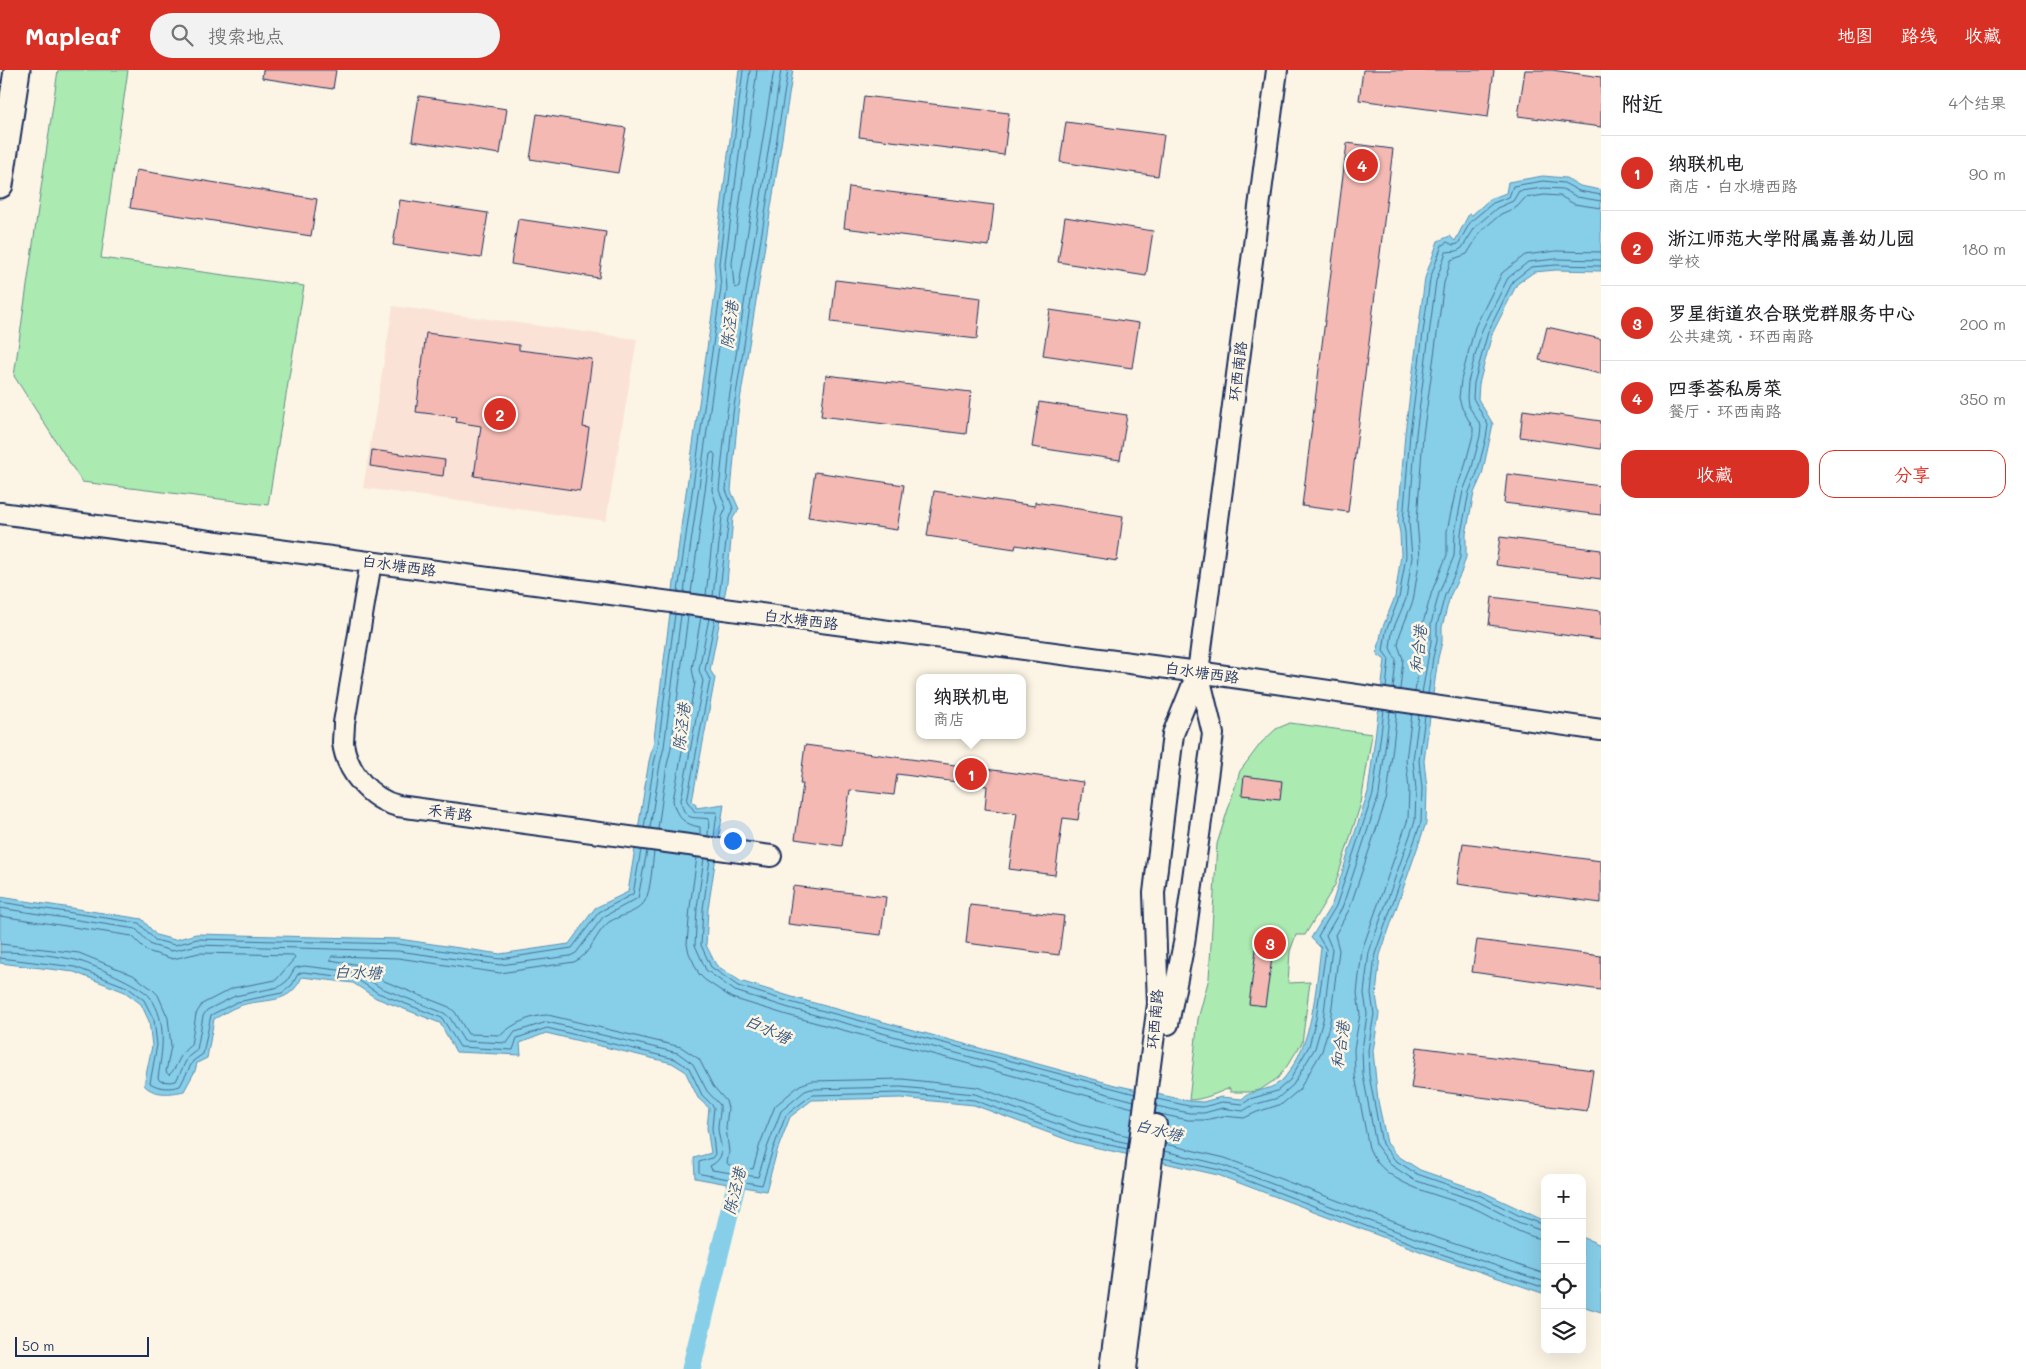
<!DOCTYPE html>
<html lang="zh">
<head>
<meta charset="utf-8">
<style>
	body { margin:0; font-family:Mali,"LXGW WenKai TC",sans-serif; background:#f2f2f2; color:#202124 }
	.controls { position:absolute; right:15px; bottom:15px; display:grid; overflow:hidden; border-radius:10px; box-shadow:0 5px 20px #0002 }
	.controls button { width:45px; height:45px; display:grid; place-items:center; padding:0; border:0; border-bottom:1px solid #e0e0e0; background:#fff; color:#202124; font:25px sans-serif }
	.scale { position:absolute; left:15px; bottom:12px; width:134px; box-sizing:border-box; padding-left:5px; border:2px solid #1b2f5e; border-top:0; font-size:14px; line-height:18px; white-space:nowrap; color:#1b2f5e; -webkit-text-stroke:4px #fcf5e5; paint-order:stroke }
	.you { position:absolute; left:732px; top:770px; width:18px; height:18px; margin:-12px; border:4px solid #fff; border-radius:50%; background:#1a73e8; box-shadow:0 0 0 8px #1a73e833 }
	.badge { display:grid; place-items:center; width:32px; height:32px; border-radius:50%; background:#d93025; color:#fff; font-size:16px; font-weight:700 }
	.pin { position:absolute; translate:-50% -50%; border:2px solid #fff; box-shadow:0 1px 5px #0006 }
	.popup { position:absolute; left:916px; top:604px; width:110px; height:65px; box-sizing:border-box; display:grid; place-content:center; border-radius:10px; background:#fff; filter:drop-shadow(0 1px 4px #0005); font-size:16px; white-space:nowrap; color:#757577 }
	.popup b { font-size:19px; color:#202124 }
	.popup::after { content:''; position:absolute; left:50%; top:100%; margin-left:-10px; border:10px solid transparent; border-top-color:#fff }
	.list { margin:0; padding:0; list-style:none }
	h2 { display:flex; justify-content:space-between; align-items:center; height:65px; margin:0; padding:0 20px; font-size:21px }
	h2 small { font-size:16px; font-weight:400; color:#757577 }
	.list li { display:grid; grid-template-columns:32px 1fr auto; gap:15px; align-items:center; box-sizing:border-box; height:75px; padding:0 20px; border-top:1px solid #e0e0e0 }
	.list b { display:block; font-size:19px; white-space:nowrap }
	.list p { margin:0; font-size:16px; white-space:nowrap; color:#757577 }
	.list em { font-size:16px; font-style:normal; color:#757577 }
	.actions { display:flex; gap:10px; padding:15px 20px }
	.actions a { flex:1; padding:11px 0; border:1px solid #d93025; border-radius:15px; text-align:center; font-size:18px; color:#d93025 }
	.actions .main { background:#d93025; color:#fff }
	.icon { flex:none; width:28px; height:28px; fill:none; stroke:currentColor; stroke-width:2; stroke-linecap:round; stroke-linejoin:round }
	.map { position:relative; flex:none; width:1601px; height:1299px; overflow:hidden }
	header { display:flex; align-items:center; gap:30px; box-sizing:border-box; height:70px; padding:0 25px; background:#d93025; color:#fff }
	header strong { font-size:24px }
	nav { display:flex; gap:28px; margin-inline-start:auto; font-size:18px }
	.search { width:350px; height:45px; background:#f2f2f2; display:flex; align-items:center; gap:12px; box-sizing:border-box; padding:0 18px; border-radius:28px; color:#757577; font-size:19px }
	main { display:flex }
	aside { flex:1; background:#fff }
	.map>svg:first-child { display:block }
	.built { fill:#fae3d6 }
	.green { fill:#abeab1; stroke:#638c88 }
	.water { fill:#87cee8; stroke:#5c8eb1 }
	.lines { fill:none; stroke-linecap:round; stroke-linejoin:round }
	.shore { stroke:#466f95; stroke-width:1 }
	.canal { stroke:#87cee8; stroke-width:19 }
	.building { fill:#f4b9b2; stroke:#1b2f5e }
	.minor-casing { stroke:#1b2f5e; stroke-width:24 }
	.major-casing { stroke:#1b2f5e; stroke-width:29 }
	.minor { stroke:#fcf5e5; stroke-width:20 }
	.major { stroke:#fcf5e5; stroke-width:25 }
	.labels { text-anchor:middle; stroke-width:5; stroke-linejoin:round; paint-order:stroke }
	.street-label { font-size:15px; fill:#1b2f5e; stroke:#fcf5e5 }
	.water-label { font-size:16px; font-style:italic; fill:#365780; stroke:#fcf5e5 }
</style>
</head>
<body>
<header>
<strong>Mapleaf</strong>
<div class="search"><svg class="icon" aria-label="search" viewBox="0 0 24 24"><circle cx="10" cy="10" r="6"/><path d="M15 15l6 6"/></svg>搜索地点</div>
<nav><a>地图</a><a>路线</a><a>收藏</a></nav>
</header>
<main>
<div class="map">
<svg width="1601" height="1299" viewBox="0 0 1601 1299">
	<rect width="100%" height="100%" fill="#fcf5e5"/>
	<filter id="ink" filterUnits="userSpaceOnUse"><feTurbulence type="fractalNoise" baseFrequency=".02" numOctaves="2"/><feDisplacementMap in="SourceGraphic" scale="10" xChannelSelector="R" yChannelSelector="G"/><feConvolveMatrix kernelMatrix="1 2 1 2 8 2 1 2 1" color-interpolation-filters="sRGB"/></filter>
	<g filter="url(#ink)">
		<!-- built -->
		<path class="built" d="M 393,236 L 637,269 L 606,451 L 363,418 Z"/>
		<!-- green -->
		<path class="green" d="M 58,0 L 128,0 L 101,188 L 304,216 L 268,435 L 82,412 L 14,306 Z
			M 1290,653 L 1372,664 L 1361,733 L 1335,815 L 1305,865 L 1296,865 L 1290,881 L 1288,913 L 1310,912 L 1302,973 L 1287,996 L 1278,1008 L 1260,1020 L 1249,1022 L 1230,1022 L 1230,1018 C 1217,1023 1203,1030 1189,1030 L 1198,949 L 1209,908 L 1217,774 L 1240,701 L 1261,673 L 1276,659 Z"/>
		<!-- water -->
		<path class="water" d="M 739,0 L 793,0 L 738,343 L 731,421 L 739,439 L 733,448 L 727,513 L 710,600 L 715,608 L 692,731 L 696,734 L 696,738 L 724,734 L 708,839 L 706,875 L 716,895 L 740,911 L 792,927 L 1115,1015 L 1189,1031 L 1203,1032 L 1221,1027 L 1242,1029 C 1252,1018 1272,1023 1285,1007 C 1314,971 1315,921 1321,878 L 1311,868 L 1332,834 L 1368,722 L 1385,590 L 1377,584 L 1382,559 L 1395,527 L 1401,485 L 1400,463 L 1398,453 L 1405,363 L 1425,208 L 1438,171 L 1450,166 L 1455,171 L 1469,144 L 1472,145 L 1490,129 L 1506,123 L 1508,112 L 1543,106 L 1566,108 L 1580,116 L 1601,120 L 1601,201 L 1556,200 L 1534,202 L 1517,214 L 1492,264 L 1479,314 L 1478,329 L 1493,354 L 1482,405 L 1474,423 L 1466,464 L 1466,487 L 1461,503 L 1450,526 L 1442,557 L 1442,572 L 1438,588 L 1424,691 L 1427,718 L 1426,753 L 1380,885 L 1376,925 L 1379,944 L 1373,981 L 1378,1031 L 1387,1073 L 1398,1086 L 1420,1100 L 1483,1122 L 1545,1151 L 1545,1224 L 1425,1183 L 1218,1105 L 1076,1073 L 974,1035 L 901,1028 L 812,1030 L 790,1047 L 777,1081 L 766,1121 L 695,1108 L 694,1088 L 711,1083 L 707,1058 L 709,1038 L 698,1028 L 685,1001 L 672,993 L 546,963 L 520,973 L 521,985 L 456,982 L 440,953 L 376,928 L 353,913 L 302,907 C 288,937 265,927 239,936 C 230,939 222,945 214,949 L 207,988 L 197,993 L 195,1001 L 184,1021 C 171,1024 154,1026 144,1015 L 152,976 L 149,951 L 141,934 L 125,922 L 74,902 L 0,893 L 0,827 L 142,849 L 156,865 L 175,870 L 196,864 L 399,869 L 500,884 L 569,874 L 595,838 L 628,822 L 649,691 L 653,676 L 682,450 L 716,217 L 714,193 Z
			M 1582,1167 L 1601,1175 L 1601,1242 L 1582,1236 Z"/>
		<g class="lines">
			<!-- shore -->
			<path class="shore" d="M 757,0 L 732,193 L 734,216 L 736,218 L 739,216 L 774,0
				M 678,522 L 721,218 L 719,193 L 743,0
				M 684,522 L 727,219 L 725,193 L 750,0
				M 691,523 L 710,384 L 713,382 L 715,385 L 712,420 L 717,437 L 715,446 L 706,525
				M 713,526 L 722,447 L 726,438 L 719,420 L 727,342 L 781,0
				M 719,527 L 729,448 L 733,438 L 726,420 L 733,343 L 788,0
				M 1386,618 L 1389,589 L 1383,581 L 1386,561 L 1399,528 L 1406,486 L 1405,462 L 1403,452 L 1410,363 L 1430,209 L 1442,175 L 1447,172 L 1453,175 L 1458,174 L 1471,151 L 1493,133 L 1509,127 L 1513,116 L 1543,111 L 1564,113 L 1579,121 L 1601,125
				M 1393,619 L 1396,590 L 1390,578 L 1392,562 L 1406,529 L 1412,487 L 1409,452 L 1416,364 L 1436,211 L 1446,182 L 1457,181 L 1462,178 L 1476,156 L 1497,138 L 1513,131 L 1519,121 L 1544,118 L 1563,119 L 1577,127 L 1601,131
				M 1400,620 L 1403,589 L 1398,575 L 1400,564 L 1413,531 L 1420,487 L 1417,451 L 1423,365 L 1444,213 L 1451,190 L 1467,184 L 1481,161 L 1501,144 L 1517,137 L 1525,128 L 1544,125 L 1560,126 L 1574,134 L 1601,138
				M 1415,622 L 1423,570 L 1423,553 L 1432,521 L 1447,485 L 1447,461 L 1456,419 L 1464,399 L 1473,365 L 1473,358 L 1462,338 L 1459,328 L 1461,310 L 1475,257 L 1502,203 L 1525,185 L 1556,181 L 1601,182
				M 1422,623 L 1431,571 L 1431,554 L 1439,523 L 1454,486 L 1455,462 L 1463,421 L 1471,401 L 1480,366 L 1481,356 L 1468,335 L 1467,328 L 1468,312 L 1482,260 L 1508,208 L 1528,192 L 1556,189 L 1601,190
				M 1428,624 L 1433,587 L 1437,571 L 1437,555 L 1445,525 L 1456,501 L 1460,487 L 1461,463 L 1469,422 L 1477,403 L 1486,368 L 1488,355 L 1473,328 L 1474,313 L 1488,262 L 1513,211 L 1531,197 L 1556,195 L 1601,196
				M 1412,644 L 1406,690 L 1409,719 L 1408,749 L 1362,880 L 1357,923 L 1360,944 L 1354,979 L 1355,1006 L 1369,1078 C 1385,1119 1444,1124 1478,1140 C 1497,1149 1525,1168 1545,1169
				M 1419,645 L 1413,690 L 1416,719 L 1415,751 L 1369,882 L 1364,923 L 1367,944 L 1362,980 L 1363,1005 L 1376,1075 L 1391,1095 L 1414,1110 L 1479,1132 L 1518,1152 L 1545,1162
				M 1425,646 L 1419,691 L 1422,718 L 1421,752 L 1375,884 L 1371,924 L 1374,944 L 1368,980 L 1369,1005 L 1382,1074 L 1395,1090 L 1417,1104 L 1481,1126 L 1520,1146 L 1545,1155
				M 644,758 L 654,693 L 658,677 L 675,544
				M 650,758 L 660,694 L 664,677 L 681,545
				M 658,759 L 667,695 L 671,678 L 688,546
				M 700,765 L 700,757 C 685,755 675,746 673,730 L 695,613 L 692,599 L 701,547
				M 708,766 L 709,749 C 695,746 684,753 681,730 L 703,611 L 699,600 L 709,548
				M 714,767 L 717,742 L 695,742 L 687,731 L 710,610 L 705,600 L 715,549
				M 654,782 C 652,795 651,820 645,831 C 638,843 620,845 609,852 C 595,863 591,885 574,892 L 500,903 L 398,888 L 332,886 L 330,890 L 360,895 L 384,911 L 449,937 L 455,942 L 468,964 L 501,965 C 512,954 532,945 548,945 L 681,977 L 699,989 L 713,1016 L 726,1031 L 728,1038 L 726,1058 L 729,1082 L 727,1093 L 729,1095 L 753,1099 L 760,1074 L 775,1036 L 800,1015 L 811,1011 L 902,1009 L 977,1017 L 1081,1055 L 1129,1066
				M 697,787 L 690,837 L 687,874 L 689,883 L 699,904 L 705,910 L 732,928 L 787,945 L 1133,1038
				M 704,788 L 697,838 L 695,875 L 706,900 L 735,921 L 789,938 L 1134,1031
				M 710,789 L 703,839 L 701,875 L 711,897 L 738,916 L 790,932 L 1135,1024
				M 0,832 L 139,853 L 155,870 L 175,875 L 197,869 L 398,874 L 500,889 L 572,878 L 599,842 L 633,824 L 641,780
				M 0,838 L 136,859 L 151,875 L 172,881 L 198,875 L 398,881 L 500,895 L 570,886 L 576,883 L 603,847 L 638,828 L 647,781
				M 0,846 L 132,866 L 147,881 L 173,889 L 199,883 L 293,885 L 295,888 L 276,910 L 233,918 L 202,934 L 196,944 L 191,975 C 178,984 179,996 169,1005 L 166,1002 L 171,976 L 168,948 L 158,925 L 152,919 L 133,905 L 79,883 L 0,874
				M 0,882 C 24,882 52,885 76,890 C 91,894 141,915 150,927 C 168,952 162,981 158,1008 L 160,1011 L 170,1012 L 176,1011 L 188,987 L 197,980 L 203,946 L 207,940 L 235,926 L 279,917 L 287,911 L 295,898 L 304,896 L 356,902 L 381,918 L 444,943 L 450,948 L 464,971 L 507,973 L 515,962 L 547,952 L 678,983 L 693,994 L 707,1021 L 720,1035 C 721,1043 718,1050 718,1058 C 719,1075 729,1086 710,1096 L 712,1100 L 758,1107 L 767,1078 L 781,1041 L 805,1021 L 811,1019 L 901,1017 L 975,1024 L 1079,1062 L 1128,1073
				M 0,888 L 75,897 L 127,917 L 144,930 L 154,950 L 157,975 L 150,1013 C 159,1019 171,1019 180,1016 L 193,991 L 203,984 L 211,945 L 237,932 L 282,923 L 292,915 L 298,904 L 303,902 L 355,908 L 378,923 L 442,948 L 460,977 L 513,980 L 517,968 L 547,958 L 675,989 L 689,998 L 702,1025 L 714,1037 L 712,1058 L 715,1084 L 712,1088 L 699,1092 L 699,1102 L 701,1104 L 762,1115 L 773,1079 L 786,1045 L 812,1025 L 901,1023 L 974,1030 L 1077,1068 L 1128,1079
				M 1157,1029 L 1189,1036 L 1203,1037 L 1222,1032 L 1243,1034 L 1250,1029 L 1277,1021 L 1290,1010 L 1309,976 L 1316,949 L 1326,879 L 1318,866 L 1336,836 L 1373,724 L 1384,640
				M 1156,1036 L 1189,1043 L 1204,1043 L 1222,1038 L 1243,1041 L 1253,1035 L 1278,1028 L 1293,1015 L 1315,978 L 1323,950 L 1332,879 L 1326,865 L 1342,838 L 1379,725 L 1390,641
				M 1155,1043 L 1188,1050 L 1205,1050 L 1223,1046 L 1244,1048 L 1257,1042 L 1282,1034 L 1299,1020 L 1322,981 L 1330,952 L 1339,880 L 1335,865 L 1349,840 L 1387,727 L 1397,642
				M 1165,1074 L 1225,1088 L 1431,1166 L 1545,1204
				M 1164,1081 L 1222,1095 L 1428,1173 L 1545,1212
				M 1163,1088 L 1220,1100 L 1426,1179 L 1545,1218"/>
			<!-- canal -->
			<path class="canal" d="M 691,1299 L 742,1091"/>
		</g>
		<!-- building -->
		<path class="building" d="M 263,0 L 336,0 L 333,19 L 262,8 Z
			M 1363,0 L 1494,0 L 1488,47 L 1359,30 Z
			M 1525,0 L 1552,0 L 1601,7 L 1601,57 L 1518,46 Z
			M 419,26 L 507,39 L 500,84 L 412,71 Z
			M 864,26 L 1009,43 L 1004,85 L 859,67 Z
			M 537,44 L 626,58 L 618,103 L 530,89 Z
			M 1066,52 L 1164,65 L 1158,106 L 1060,92 Z
			M 1347,73 L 1393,79 L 1348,442 L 1302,436 Z
			M 136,100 L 317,129 L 311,166 L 130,138 Z
			M 849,117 L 994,135 L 989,176 L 844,158 Z
			M 400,130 L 488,143 L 481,188 L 393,175 Z
			M 1065,147 L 1153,161 L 1146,206 L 1058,192 Z
			M 518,149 L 606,162 L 599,208 L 511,194 Z
			M 836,210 L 981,228 L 977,269 L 831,252 Z
			M 1050,240 L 1139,253 L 1132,298 L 1043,285 Z
			M 1547,257 L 1601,269 L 1601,304 L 1539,290 Z
			M 426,263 L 519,275 L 519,280 L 592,289 L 583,357 L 589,358 L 580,421 L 474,406 L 481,356 L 456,352 L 457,347 L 416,342 Z
			M 826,305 L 971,322 L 966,364 L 821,346 Z
			M 1039,332 L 1127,345 L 1120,390 L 1032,377 Z
			M 1523,340 L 1601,351 L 1601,379 L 1520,367 Z
			M 372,380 L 445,390 L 443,406 L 370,396 Z
			M 815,402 L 904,415 L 897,460 L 808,447 Z
			M 1507,404 L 1601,416 L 1601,445 L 1504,433 Z
			M 934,421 L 1035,436 L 1035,432 L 1123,446 L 1117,491 L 1016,475 L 1015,479 L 927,466 Z
			M 1500,467 L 1601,480 L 1601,509 L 1496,495 Z
			M 1492,527 L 1601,541 L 1601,570 L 1489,555 Z
			M 805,675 L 1083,712 L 1078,750 L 1063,748 L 1055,805 L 1009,799 L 1017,743 L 985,739 L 987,716 L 897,704 L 894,725 L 850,720 L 842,776 L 795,769 L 803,714 L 800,714 Z
			M 1244,706 L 1282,711 L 1280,729 L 1242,725 Z
			M 1463,773 L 1601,791 L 1601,833 L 1457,814 Z
			M 793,816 L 886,827 L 881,865 L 788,854 Z
			M 970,835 L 1064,846 L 1059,885 L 966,873 Z
			M 1258,864 L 1284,866 L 1282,881 L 1273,881 L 1265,936 L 1249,934 Z
			M 1477,870 L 1601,886 L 1601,920 L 1472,902 Z
			M 1417,977 L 1593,1000 L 1587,1041 L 1411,1018 Z"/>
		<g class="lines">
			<!-- minor casing -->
			<g class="minor-casing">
				<path id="minor" d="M 0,443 L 1198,602 L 1601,660
					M 371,492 L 344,653 C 344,660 343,667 343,673 C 347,702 370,729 398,736 L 771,786
					M 1168,954 L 1184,873 L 1213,664 L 1198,602
					M 1110,1299 L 1158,934 L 1154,823 L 1173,664 L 1198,602 L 1277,0
					M 1126,1299 L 1156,1055"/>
			</g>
			<!-- major casing -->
			<g class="major-casing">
				<path id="major" d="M 0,115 L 17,0"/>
			</g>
			<!-- minor -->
			<use href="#minor" class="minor"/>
			<!-- major -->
			<use href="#major" class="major"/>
		</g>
	</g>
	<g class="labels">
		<!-- street labels -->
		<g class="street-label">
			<text transform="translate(1238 301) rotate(-83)" y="5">环西南路</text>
			<text transform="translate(399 496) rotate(8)" y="5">白水塘西路</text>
			<text transform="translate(801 550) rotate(7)" y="5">白水塘西路</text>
			<text transform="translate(1202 603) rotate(8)" y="5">白水塘西路</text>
			<text transform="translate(450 743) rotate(8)" y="5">禾青路</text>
			<text transform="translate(1155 949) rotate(-85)" y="5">环西南路</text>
		</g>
		<!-- water labels -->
		<g class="water-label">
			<text transform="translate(729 255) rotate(-83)" y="6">陈泾港</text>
			<text transform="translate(1418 579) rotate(-84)" y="6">和合港</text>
			<text transform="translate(681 657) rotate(-83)" y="6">陈泾港</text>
			<text transform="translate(358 902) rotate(2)" y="6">白水塘</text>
			<text transform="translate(768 959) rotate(25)" y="6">白水塘</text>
			<text transform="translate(1340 975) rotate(-82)" y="6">和合港</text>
			<text transform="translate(1159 1060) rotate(14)" y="6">白水塘</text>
			<text transform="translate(734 1121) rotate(-76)" y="6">陈泾港</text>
		</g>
	</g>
</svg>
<div class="controls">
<button>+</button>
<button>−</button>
<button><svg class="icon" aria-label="locate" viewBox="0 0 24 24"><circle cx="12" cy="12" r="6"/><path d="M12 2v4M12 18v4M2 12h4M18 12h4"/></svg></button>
<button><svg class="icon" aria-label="layers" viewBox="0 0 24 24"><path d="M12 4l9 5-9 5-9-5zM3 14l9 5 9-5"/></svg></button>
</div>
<div class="scale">50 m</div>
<div class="you"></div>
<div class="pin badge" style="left:971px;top:704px">1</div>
<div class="popup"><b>纳联机电</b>商店</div>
<div class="pin badge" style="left:500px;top:344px">2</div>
<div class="pin badge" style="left:1270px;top:873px">3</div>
<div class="pin badge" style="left:1362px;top:95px">4</div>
</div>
<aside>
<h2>附近<small>4个结果</small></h2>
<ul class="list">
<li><span class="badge">1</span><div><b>纳联机电</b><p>商店 · 白水塘西路</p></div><em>90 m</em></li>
<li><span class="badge">2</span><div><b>浙江师范大学附属嘉善幼儿园</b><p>学校</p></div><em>180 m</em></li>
<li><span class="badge">3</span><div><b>罗星街道农合联党群服务中心</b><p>公共建筑 · 环西南路</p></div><em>200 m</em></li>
<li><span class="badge">4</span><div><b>四季荟私房菜</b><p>餐厅 · 环西南路</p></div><em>350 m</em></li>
</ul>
<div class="actions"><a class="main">收藏</a><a>分享</a></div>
</aside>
</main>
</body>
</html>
